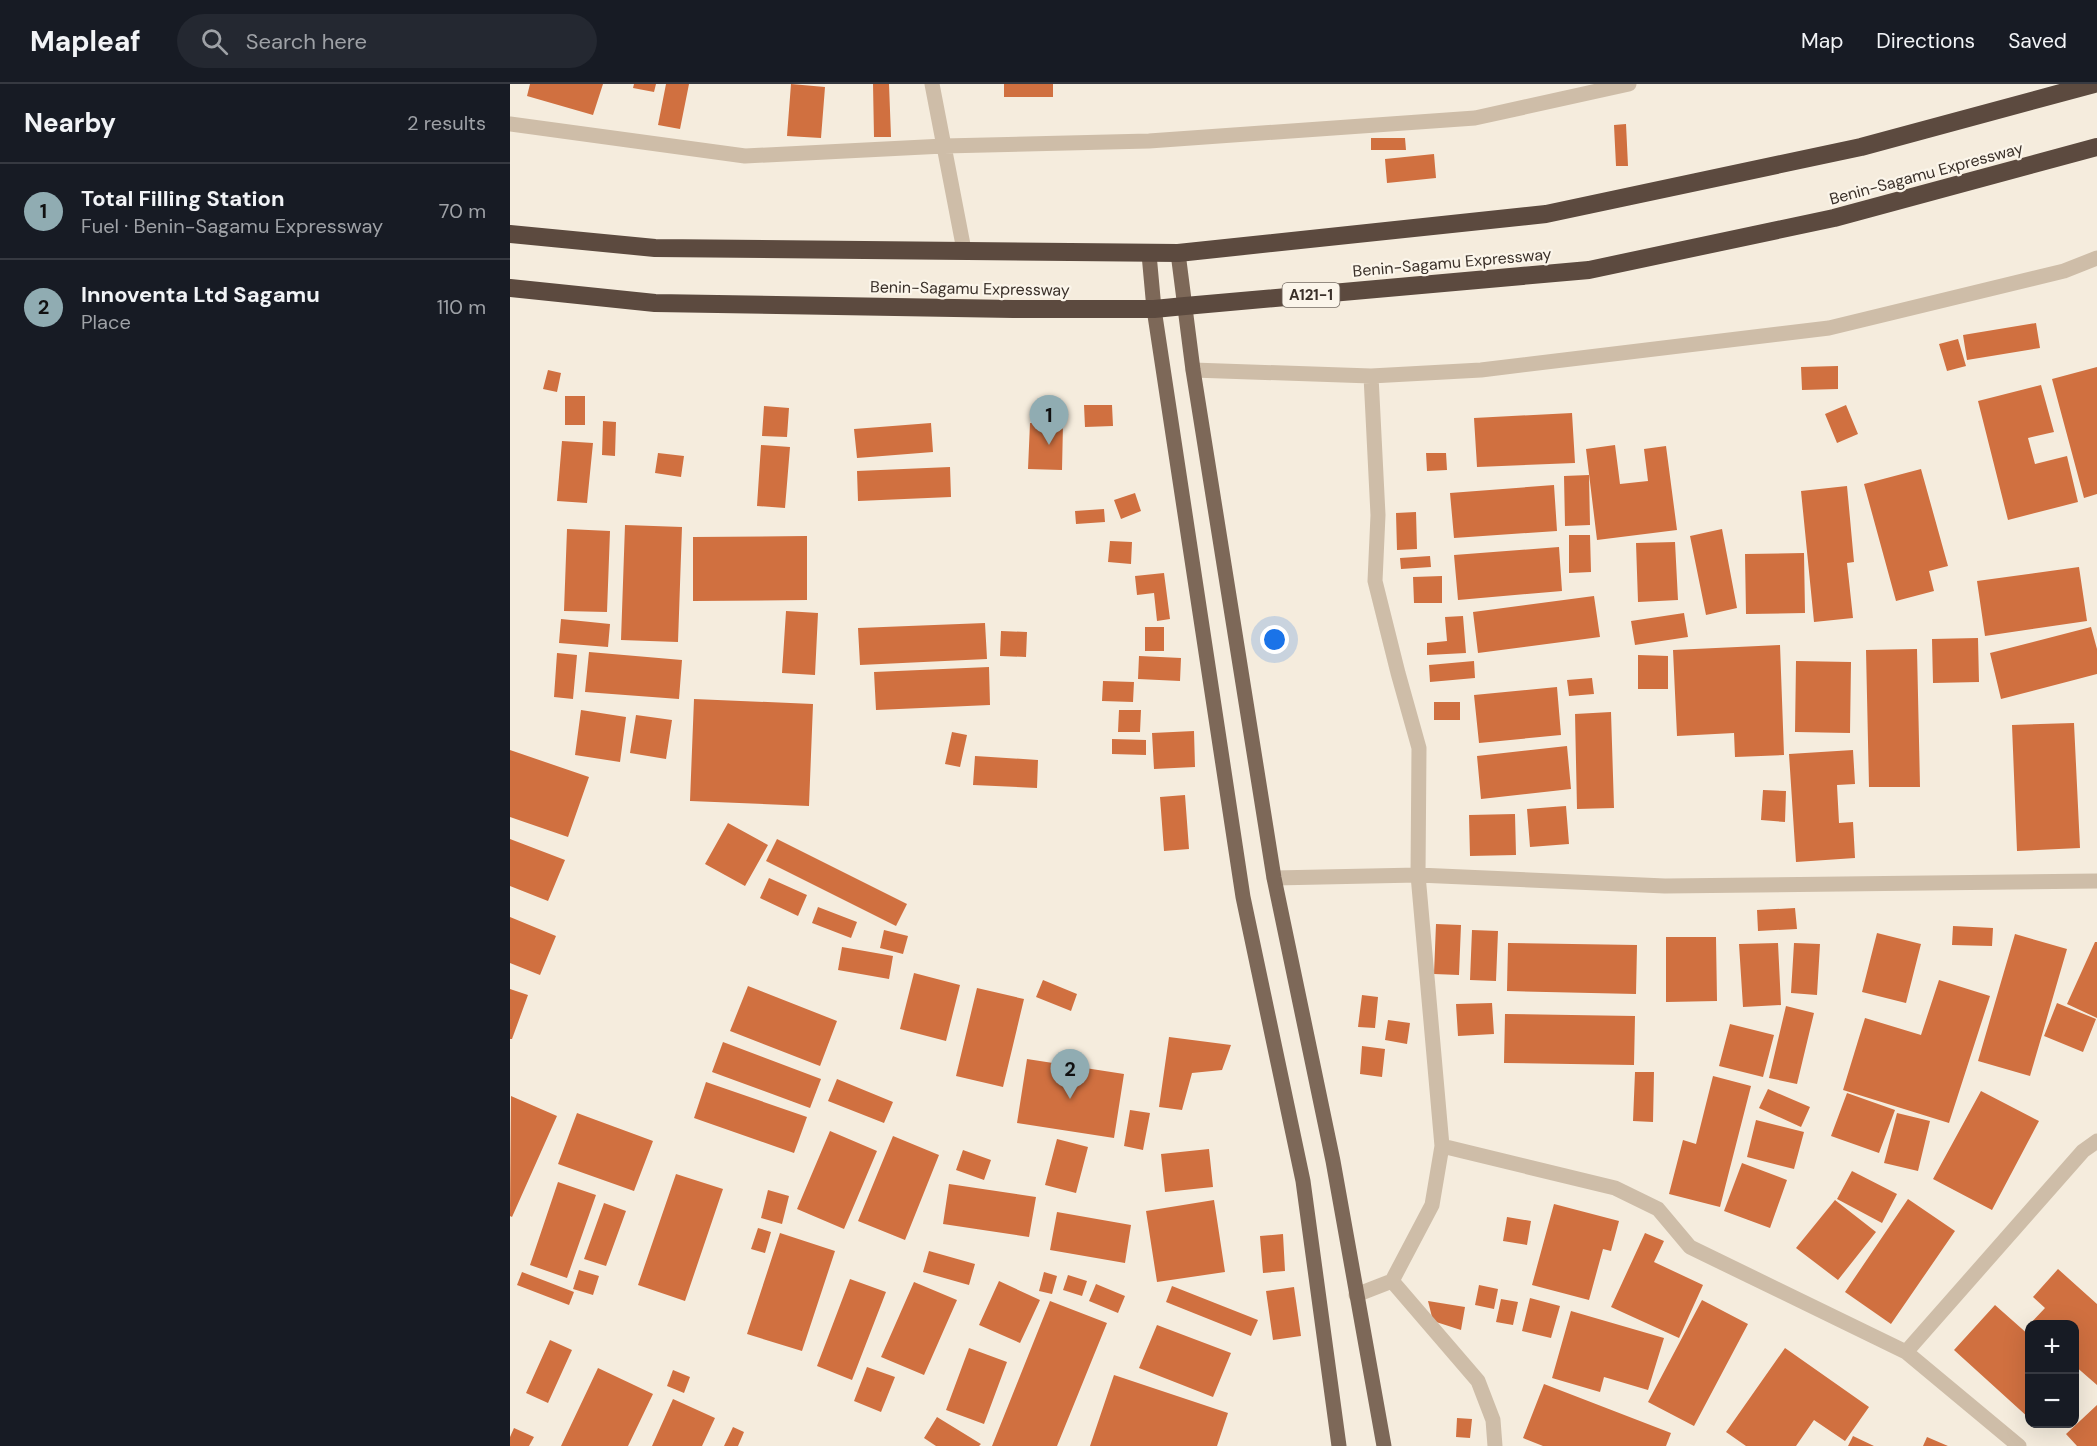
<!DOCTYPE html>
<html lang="en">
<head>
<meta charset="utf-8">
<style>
	body { margin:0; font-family:"DM Sans",sans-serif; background:#242831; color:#f1f3f6 }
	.controls { position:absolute; right:18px; bottom:18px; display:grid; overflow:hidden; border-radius:12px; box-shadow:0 6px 24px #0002 }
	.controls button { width:54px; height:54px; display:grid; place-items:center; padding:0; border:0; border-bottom:2px solid #363941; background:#171b24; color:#f1f3f6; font:30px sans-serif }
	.you { position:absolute; left:765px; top:556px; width:21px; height:21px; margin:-15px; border:4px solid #fff; border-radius:50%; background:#1a73e8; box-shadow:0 0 0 9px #1a73e833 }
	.badge { display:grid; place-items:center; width:39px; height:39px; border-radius:50%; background:#90acb2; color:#111; font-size:20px; font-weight:700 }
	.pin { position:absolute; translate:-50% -50px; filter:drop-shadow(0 2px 3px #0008) }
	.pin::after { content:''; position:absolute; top:32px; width:21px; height:18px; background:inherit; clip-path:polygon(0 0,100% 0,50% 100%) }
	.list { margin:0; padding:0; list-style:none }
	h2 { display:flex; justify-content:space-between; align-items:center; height:78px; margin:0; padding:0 24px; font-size:26px }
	h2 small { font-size:20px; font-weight:400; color:#9ea1a6 }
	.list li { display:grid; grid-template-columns:39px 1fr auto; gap:18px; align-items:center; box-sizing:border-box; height:96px; padding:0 24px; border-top:2px solid #363941 }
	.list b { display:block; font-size:22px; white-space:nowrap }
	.list p { margin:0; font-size:20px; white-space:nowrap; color:#9ea1a6 }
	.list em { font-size:20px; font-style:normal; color:#9ea1a6 }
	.icon { flex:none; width:33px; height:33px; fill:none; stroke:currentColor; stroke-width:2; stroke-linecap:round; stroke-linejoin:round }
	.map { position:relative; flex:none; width:1587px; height:1362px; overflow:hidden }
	header { display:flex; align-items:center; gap:36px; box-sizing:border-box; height:84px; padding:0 30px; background:#171b24; border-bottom:2px solid #363941 }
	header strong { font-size:28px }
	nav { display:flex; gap:33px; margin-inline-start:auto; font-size:21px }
	.search { width:420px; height:54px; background:#242831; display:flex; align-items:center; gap:15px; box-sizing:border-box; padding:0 21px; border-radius:33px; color:#9ea1a6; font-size:22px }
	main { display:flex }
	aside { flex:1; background:#171b24 }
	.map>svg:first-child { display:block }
	.building { fill:#d07040 }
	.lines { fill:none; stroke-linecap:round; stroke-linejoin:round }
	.minor { stroke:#cebda8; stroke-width:15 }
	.major { stroke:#7d6858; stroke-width:15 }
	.highway { stroke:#5c4a3f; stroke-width:18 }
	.labels { text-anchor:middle; stroke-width:4.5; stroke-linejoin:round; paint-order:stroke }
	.shield { fill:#fbf5ea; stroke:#746b63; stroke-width:1.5 }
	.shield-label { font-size:15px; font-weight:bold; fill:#3a3029 }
	.street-label { font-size:16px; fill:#3a3029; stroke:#fbf5ea }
</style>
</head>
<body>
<header>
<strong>Mapleaf</strong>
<div class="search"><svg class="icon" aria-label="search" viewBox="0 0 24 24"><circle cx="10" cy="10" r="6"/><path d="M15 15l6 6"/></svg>Search here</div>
<nav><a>Map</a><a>Directions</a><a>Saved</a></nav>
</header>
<main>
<aside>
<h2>Nearby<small>2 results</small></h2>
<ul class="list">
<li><span class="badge">1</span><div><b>Total Filling Station</b><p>Fuel · Benin-Sagamu Expressway</p></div><em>70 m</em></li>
<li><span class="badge">2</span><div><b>Innoventa Ltd Sagamu</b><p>Place</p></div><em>110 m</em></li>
</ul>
</aside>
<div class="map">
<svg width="1587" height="1362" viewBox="0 0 1587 1362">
	<rect width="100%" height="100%" fill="#f5ecdd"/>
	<!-- building -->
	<path class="building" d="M 20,0 L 93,0 L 83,31 L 17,12 Z
		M 124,0 L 146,0 L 144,8 L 123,4 Z
		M 156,0 L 179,0 L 170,45 L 148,41 Z
		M 281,0 L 315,3 L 311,54 L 277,52 Z
		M 363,0 L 379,0 L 381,53 L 364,53 Z
		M 494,0 L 543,0 L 543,13 L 494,13 Z
		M 1116,40 L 1118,82 L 1106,82 L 1104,41 Z
		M 861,54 L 895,54 L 896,66 L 861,66 Z
		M 924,70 L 926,94 L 877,99 L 875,75 Z
		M 1526,239 L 1530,264 L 1457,276 L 1453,251 Z
		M 1448,255 L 1456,282 L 1437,287 L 1429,260 Z
		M 1328,282 L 1328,305 L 1292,306 L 1291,283 Z
		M 1587,283 L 1587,410 L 1574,414 L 1542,295 Z
		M 38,286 L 51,289 L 47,308 L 33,305 Z
		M 1531,301 L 1544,348 L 1518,354 L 1525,380 L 1557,372 L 1568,418 L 1498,436 L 1468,317 Z
		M 55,312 L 75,312 L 75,341 L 55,341 Z
		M 574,321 L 602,321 L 603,342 L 575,343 Z
		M 1336,321 L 1348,350 L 1327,359 L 1315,330 Z
		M 254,322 L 279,324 L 277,353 L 252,352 Z
		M 1062,329 L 1065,379 L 967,383 L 964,334 Z
		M 93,337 L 106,338 L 105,372 L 92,371 Z
		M 421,339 L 423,368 L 347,374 L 344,345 Z
		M 520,339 L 553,340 L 552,386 L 518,385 Z
		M 52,357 L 83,359 L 77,419 L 47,417 Z
		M 251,361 L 280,363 L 275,424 L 247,422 Z
		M 1105,361 L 1110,400 L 1138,397 L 1134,365 L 1156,362 L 1167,446 L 1087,456 L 1076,365 Z
		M 148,369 L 174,372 L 171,393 L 145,389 Z
		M 916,369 L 936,369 L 937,386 L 917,387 Z
		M 440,383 L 441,413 L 348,417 L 347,387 Z
		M 1411,385 L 1438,482 L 1419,487 L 1424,507 L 1386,517 L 1354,400 Z
		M 1079,391 L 1080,441 L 1055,442 L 1054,392 Z
		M 1044,401 L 1047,447 L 944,454 L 940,409 Z
		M 1337,402 L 1344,478 L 1337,479 L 1343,534 L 1304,538 L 1291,407 Z
		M 625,409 L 631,427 L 611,435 L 604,416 Z
		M 594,425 L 595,438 L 566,440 L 565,427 Z
		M 906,428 L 907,465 L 887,466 L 886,429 Z
		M 115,441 L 172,443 L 168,558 L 111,556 Z
		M 57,445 L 100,447 L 97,528 L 54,527 Z
		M 1212,445 L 1227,524 L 1196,531 L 1180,452 Z
		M 1059,451 L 1080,451 L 1081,488 L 1059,489 Z
		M 297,452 L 297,516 L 183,517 L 183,453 Z
		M 600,457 L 622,458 L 621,480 L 598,478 Z
		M 1165,458 L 1168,516 L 1128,518 L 1126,459 Z
		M 1049,463 L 1052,507 L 948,516 L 944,471 Z
		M 1294,469 L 1295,529 L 1236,530 L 1235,470 Z
		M 920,472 L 921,483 L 891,485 L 890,474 Z
		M 1569,483 L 1577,537 L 1475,552 L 1467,497 Z
		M 654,489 L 660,535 L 647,537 L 644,509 L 627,511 L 625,492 Z
		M 932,492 L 932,519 L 904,519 L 903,493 Z
		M 1084,512 L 1090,553 L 968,569 L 963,528 Z
		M 276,527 L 308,529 L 305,591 L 272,589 Z
		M 1174,529 L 1178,553 L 1125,561 L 1121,537 Z
		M 953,532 L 956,569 L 917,571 L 917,559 L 937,557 L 935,533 Z
		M 51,535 L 100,540 L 98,563 L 49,559 Z
		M 475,539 L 477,575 L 350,581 L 348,544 Z
		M 635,543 L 654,543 L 654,567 L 635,567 Z
		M 1581,543 L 1587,565 L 1587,590 L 1491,615 L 1480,569 Z
		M 491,547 L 517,548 L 516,573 L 490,572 Z
		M 1468,554 L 1469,598 L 1423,599 L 1422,555 Z
		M 1270,561 L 1274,671 L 1225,673 L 1224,649 L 1167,652 L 1163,566 Z
		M 1407,565 L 1410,703 L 1359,703 L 1356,566 Z
		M 79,568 L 172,576 L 169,615 L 75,608 Z
		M 47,569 L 67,571 L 63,615 L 44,613 Z
		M 1128,571 L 1158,572 L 1158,605 L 1128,605 Z
		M 629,572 L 671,574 L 670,597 L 628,595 Z
		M 964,577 L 965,594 L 920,598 L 919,581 Z
		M 1286,577 L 1341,578 L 1340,649 L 1285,648 Z
		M 479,583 L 480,621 L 366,626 L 364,588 Z
		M 1082,594 L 1084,610 L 1059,612 L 1057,596 Z
		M 593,597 L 624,598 L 623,618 L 592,617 Z
		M 1047,603 L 1051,651 L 969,659 L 964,611 Z
		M 184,615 L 303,620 L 299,722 L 180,717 Z
		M 924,618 L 950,618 L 950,636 L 924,636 Z
		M 71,626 L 116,633 L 110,678 L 65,671 Z
		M 609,626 L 631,626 L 630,648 L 608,648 Z
		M 1101,628 L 1104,724 L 1067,725 L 1065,630 Z
		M 126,631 L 162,636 L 156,675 L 120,669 Z
		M 1564,639 L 1570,764 L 1507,767 L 1502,641 Z
		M 684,647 L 685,683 L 644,685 L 642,649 Z
		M 442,648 L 457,651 L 450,683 L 435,680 Z
		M 602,655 L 636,656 L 636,671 L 602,670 Z
		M 1057,662 L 1061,705 L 971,715 L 967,672 Z
		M 0,666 L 79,693 L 58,753 L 0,733 Z
		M 1343,666 L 1345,700 L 1327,701 L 1329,739 L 1343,738 L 1345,774 L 1286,778 L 1279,670 Z
		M 465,672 L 528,676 L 527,704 L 463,701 Z
		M 1253,706 L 1276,707 L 1275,738 L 1251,736 Z
		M 675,711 L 679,765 L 654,767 L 650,713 Z
		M 1056,722 L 1059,760 L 1020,763 L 1017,725 Z
		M 1005,730 L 1006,771 L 960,772 L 959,731 Z
		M 218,739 L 258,761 L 235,802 L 195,780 Z
		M 0,755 L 55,776 L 38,817 L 0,802 Z
		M 267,755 L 397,820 L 386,842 L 256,777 Z
		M 259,794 L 297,811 L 288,832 L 250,814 Z
		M 308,823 L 347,838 L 341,854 L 302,839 Z
		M 1285,824 L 1287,845 L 1248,847 L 1247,826 Z
		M 0,833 L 46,852 L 30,891 L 0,879 Z
		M 926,840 L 951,841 L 949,891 L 924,890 Z
		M 1443,842 L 1483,844 L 1482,862 L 1442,861 Z
		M 374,846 L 398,852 L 393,870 L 370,864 Z
		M 962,846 L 988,847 L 986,897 L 960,896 Z
		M 1367,849 L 1411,860 L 1396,919 L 1352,908 Z
		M 1505,850 L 1557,865 L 1520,992 L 1468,977 Z
		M 1156,853 L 1206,853 L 1207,917 L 1156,918 Z
		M 1585,858 L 1587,858 L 1587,934 L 1557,920 Z
		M 998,859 L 1127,861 L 1126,910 L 997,907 Z
		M 1268,859 L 1271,921 L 1233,923 L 1229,860 Z
		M 1284,859 L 1310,860 L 1307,911 L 1281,909 Z
		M 332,863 L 383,872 L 379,895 L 328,886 Z
		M 404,889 L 450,901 L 436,957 L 390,945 Z
		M 533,896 L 567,910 L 561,927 L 526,913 Z
		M 1429,896 L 1480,912 L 1439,1039 L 1333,1006 L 1355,934 L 1411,951 Z
		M 238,902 L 327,937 L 310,982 L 220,947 Z
		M 467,904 L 514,915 L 493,1003 L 446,992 Z
		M 0,905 L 18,911 L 2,955 L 0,955 Z
		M 852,911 L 868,913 L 865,944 L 848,943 Z
		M 982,919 L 984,950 L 948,952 L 946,920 Z
		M 1547,919 L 1586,935 L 1573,968 L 1534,952 Z
		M 1276,922 L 1304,929 L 1287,1000 L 1259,994 Z
		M 995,930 L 1125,932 L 1124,981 L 994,979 Z
		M 878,936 L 900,939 L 897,960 L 875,956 Z
		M 1220,940 L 1264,951 L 1253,993 L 1209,982 Z
		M 659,953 L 721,961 L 712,986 L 682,989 L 672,1026 L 649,1023 Z
		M 213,958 L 311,995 L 300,1024 L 202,988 Z
		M 852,962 L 875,965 L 872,993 L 850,990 Z
		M 517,975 L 614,990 L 604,1054 L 507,1039 Z
		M 1125,988 L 1144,988 L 1143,1038 L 1123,1037 Z
		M 1203,992 L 1241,1002 L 1210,1123 L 1159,1110 L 1173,1056 L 1186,1060 Z
		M 327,995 L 383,1018 L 374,1039 L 318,1017 Z
		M 196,998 L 297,1033 L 284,1069 L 184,1034 Z
		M 1258,1005 L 1300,1023 L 1291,1043 L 1249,1024 Z
		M 1471,1007 L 1529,1037 L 1482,1126 L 1423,1095 Z
		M 1337,1009 L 1385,1026 L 1369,1069 L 1321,1052 Z
		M 1,1012 L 47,1032 L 2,1133 L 0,1132 Z
		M 620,1026 L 640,1029 L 633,1066 L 614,1062 Z
		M 67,1029 L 143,1057 L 124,1107 L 48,1080 Z
		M 1387,1029 L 1420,1037 L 1408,1087 L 1374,1079 Z
		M 1246,1036 L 1294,1048 L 1284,1085 L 1237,1073 Z
		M 320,1047 L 367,1067 L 334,1145 L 287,1125 Z
		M 383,1052 L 429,1071 L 395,1156 L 348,1137 Z
		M 547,1055 L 578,1063 L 566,1109 L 535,1101 Z
		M 699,1065 L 703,1103 L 655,1108 L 651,1070 Z
		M 453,1066 L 481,1076 L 474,1096 L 446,1086 Z
		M 1232,1079 L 1277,1096 L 1260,1144 L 1214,1127 Z
		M 1342,1087 L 1387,1110 L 1372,1139 L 1327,1115 Z
		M 166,1090 L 213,1105 L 175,1217 L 128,1201 Z
		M 48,1098 L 86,1111 L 57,1194 L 20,1181 Z
		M 439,1100 L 526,1113 L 519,1153 L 433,1140 Z
		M 258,1106 L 279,1112 L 272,1140 L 251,1134 Z
		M 1398,1115 L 1445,1147 L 1381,1240 L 1335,1208 Z
		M 704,1116 L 715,1188 L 647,1198 L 636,1127 Z
		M 1325,1116 L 1366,1148 L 1328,1196 L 1286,1164 Z
		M 94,1119 L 116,1127 L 96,1182 L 74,1175 Z
		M 1044,1120 L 1109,1137 L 1101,1167 L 1093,1165 L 1079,1216 L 1022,1201 Z
		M 547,1128 L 621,1141 L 615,1179 L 540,1166 Z
		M 997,1133 L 1021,1137 L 1017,1161 L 993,1157 Z
		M 248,1144 L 261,1148 L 255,1169 L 241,1165 Z
		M 270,1149 L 325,1167 L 292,1267 L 237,1250 Z
		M 1135,1149 L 1154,1157 L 1144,1178 L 1193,1201 L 1169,1254 L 1101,1223 Z
		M 773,1150 L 775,1187 L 753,1189 L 750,1152 Z
		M 419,1167 L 465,1180 L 459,1201 L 413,1188 Z
		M 1548,1185 L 1587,1220 L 1587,1301 L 1564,1281 L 1564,1240 L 1520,1240 L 1535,1224 L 1523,1213 Z
		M 69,1186 L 89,1192 L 83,1211 L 63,1205 Z
		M 12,1188 L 64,1208 L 59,1221 L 7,1201 Z
		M 534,1188 L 547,1192 L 542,1210 L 529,1207 Z
		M 558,1191 L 577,1197 L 572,1212 L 553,1206 Z
		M 340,1195 L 376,1208 L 342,1296 L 307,1282 Z
		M 489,1197 L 530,1216 L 510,1259 L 469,1241 Z
		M 404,1198 L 447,1216 L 414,1291 L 371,1273 Z
		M 586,1200 L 615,1212 L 608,1229 L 579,1217 Z
		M 969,1201 L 988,1205 L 984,1225 L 965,1221 Z
		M 662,1202 L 748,1236 L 741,1252 L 656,1218 Z
		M 784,1203 L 791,1252 L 763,1256 L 756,1207 Z
		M 1020,1214 L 1050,1222 L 1041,1254 L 1012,1247 Z
		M 991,1215 L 1008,1218 L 1003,1241 L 986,1238 Z
		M 1192,1216 L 1238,1240 L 1184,1342 L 1138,1318 Z
		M 540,1217 L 597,1239 L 547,1362 L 482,1362 Z
		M 918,1217 L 955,1223 L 951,1246 L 923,1237 Z
		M 1485,1221 L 1520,1252 L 1520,1335 L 1444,1266 Z
		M 1061,1227 L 1154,1254 L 1138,1306 L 1094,1293 L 1090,1308 L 1042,1294 Z
		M 647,1241 L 721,1269 L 703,1313 L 629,1284 Z
		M 40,1256 L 62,1266 L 38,1319 L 16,1309 Z
		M 459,1264 L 497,1278 L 474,1340 L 436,1326 Z
		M 1275,1264 L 1359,1323 L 1335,1357 L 1304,1336 L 1286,1362 L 1236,1362 L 1216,1348 Z
		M 357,1283 L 385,1293 L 371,1328 L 344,1317 Z
		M 88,1284 L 143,1310 L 118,1362 L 51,1362 Z
		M 163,1286 L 180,1293 L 174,1309 L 157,1302 Z
		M 604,1291 L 718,1329 L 707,1362 L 580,1362 Z
		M 1034,1300 L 1161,1349 L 1156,1362 L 1033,1362 L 1013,1354 Z
		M 163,1315 L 205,1334 L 192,1362 L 142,1362 Z
		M 1587,1321 L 1587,1362 L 1567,1362 L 1556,1350 Z
		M 427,1333 L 471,1360 L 469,1362 L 426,1362 L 414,1354 Z
		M 947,1334 L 962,1335 L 960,1354 L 946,1353 Z
		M 223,1343 L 234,1348 L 228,1362 L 214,1362 Z
		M 4,1344 L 24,1353 L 19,1362 L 0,1362 L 0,1353 Z
		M 1343,1352 L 1364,1362 L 1338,1362 Z
		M 1417,1353 L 1438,1362 L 1413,1362 Z"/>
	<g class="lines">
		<!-- minor -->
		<path class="minor" d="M 422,0 L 454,166
			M 0,40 L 235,72 L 434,62 L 639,57 L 965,34 L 1119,0
			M 683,286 L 861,292 L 971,286 L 1319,244 L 1554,187 L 1587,174
			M 764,794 L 908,791 L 1155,802 L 1587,797
			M 932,1062 L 1105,1104 L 1148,1125 L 1180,1163 L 1396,1268 L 1509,1362
			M 882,1197 L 968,1297 L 983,1336 L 985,1362
			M 846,1211 L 882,1197 L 922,1121 L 932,1062 L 908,791 L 909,664 L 888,589 L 865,497 L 868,431 L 861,292
			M 1396,1268 L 1573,1067 L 1587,1057"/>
		<!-- major -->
		<path class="major" d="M 668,169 L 683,286 L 764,794 L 823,1077 L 874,1362
			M 639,170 L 644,225 L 733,813 L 793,1097 L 829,1362"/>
		<!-- highway -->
		<path class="highway" d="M 0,150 L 145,164 L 668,169 L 1036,130 L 1351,63 L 1584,0
			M 0,204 L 145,219 L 503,225 L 644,225 L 675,222 L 1079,186 L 1324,134 L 1587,63"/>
	</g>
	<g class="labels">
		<!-- shield labels -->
		<rect class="shield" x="772.5" y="199" width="57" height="24" rx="4.5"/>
		<g class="shield-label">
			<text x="801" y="216">A121-1</text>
		</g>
		<!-- street labels -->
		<g class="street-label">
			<text transform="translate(1416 89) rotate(-15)" y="6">Benin-Sagamu Expressway</text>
			<text transform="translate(942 178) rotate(-5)" y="6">Benin-Sagamu Expressway</text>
			<text transform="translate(460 204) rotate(1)" y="6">Benin-Sagamu Expressway</text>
		</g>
	</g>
</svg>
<div class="controls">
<button>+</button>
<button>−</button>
</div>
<div class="you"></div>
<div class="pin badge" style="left:539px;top:361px">1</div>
<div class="pin badge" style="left:560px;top:1015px">2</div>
</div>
</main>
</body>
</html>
